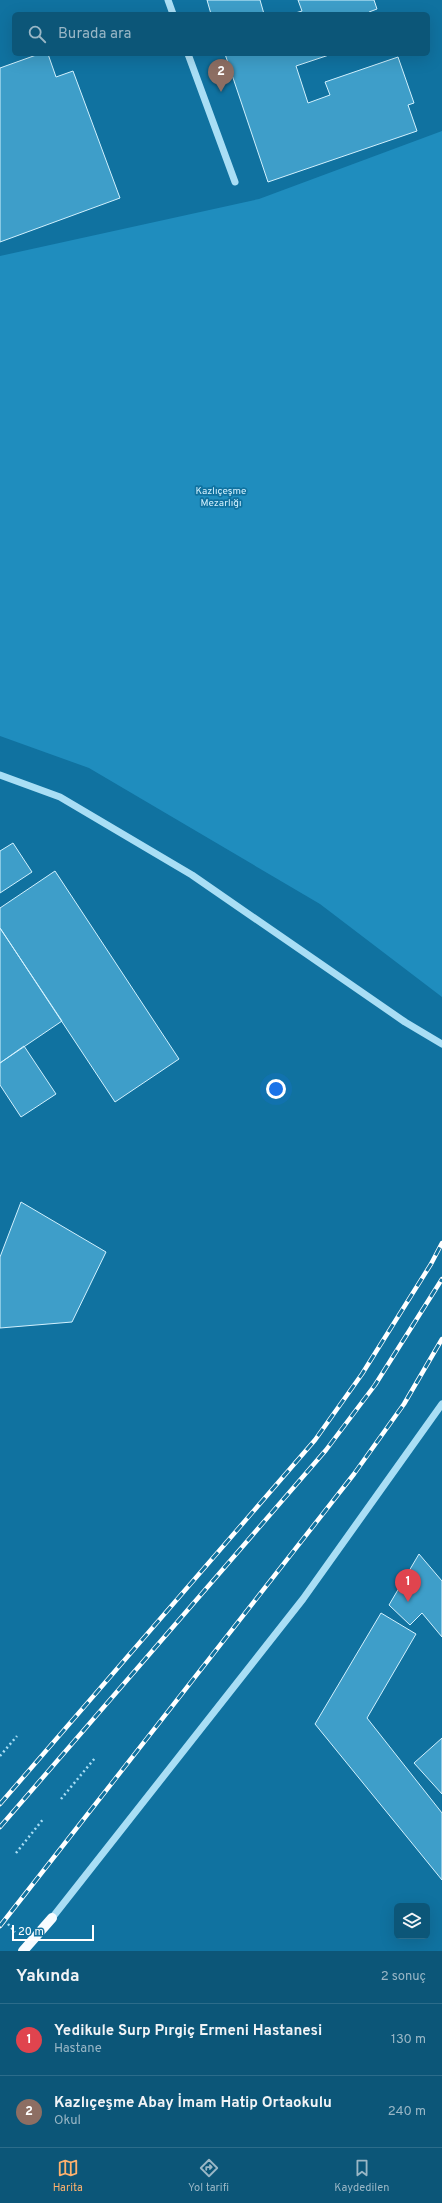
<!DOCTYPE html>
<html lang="tr">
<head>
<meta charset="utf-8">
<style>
	body { margin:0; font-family:Overpass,sans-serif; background:#155c7d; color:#f1f3f6 }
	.controls { position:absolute; right:12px; bottom:12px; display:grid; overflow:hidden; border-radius:6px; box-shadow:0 4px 16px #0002 }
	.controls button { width:36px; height:36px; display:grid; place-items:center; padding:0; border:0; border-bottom:1px solid #2c6c8a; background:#0c5678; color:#f1f3f6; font:20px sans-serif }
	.scale { position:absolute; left:12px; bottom:10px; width:82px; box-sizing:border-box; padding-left:4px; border:2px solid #fff; border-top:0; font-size:11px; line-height:14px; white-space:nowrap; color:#fff; -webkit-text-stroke:3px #1072a0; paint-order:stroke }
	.you { position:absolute; left:276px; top:1089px; width:14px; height:14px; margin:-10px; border:3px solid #fff; border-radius:50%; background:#1a73e8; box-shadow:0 0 0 6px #1a73e833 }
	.badge { display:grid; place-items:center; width:26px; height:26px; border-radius:50%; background:#ffb16d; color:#fff; font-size:13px; font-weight:700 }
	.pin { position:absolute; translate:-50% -33px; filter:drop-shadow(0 1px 2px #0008) }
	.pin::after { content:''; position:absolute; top:21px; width:14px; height:12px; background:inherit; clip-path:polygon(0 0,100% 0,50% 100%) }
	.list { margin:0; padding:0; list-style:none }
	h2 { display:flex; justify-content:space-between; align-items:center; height:52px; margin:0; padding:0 16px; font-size:17px }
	h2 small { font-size:13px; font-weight:400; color:#9ab7c6 }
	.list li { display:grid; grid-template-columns:26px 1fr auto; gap:12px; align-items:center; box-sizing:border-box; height:72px; padding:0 16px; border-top:1px solid #2c6c8a }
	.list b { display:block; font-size:15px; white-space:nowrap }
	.list p { margin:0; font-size:13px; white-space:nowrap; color:#9ab7c6 }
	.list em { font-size:13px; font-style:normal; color:#9ab7c6 }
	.icon { flex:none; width:22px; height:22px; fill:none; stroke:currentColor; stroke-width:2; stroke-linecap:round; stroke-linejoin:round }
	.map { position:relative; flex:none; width:442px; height:1951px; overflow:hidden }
	.search { position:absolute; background:#0c5678; box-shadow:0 4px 16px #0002; left:12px; right:12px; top:12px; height:44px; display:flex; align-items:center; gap:10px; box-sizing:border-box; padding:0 14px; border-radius:6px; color:#9ab7c6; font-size:15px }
	.sheet { height:196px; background:#0c5678 }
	nav { display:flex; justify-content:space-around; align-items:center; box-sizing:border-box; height:56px; border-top:1px solid #2c6c8a; background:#0c5678; font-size:11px; color:#9ab7c6 }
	nav a { display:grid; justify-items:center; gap:2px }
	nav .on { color:#ffb16d }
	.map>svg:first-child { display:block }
	.green { fill:#1f8dbe }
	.building { fill:#3e9ec9; stroke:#d2f1fe }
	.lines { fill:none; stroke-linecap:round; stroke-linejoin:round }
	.path { stroke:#a9def5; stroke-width:2.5; stroke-dasharray:2 3; stroke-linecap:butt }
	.minor { stroke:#a9def5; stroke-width:7 }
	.major { stroke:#f7fcff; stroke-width:10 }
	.rail-casing { stroke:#fff; stroke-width:4.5 }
	.rail { stroke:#1072a0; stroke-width:3; stroke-dasharray:9; stroke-linecap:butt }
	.labels { text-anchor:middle; stroke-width:3.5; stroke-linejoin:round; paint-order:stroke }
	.park-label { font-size:10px; fill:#d2f1fe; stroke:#1072a0 }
</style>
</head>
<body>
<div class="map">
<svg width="442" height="1951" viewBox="0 0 442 1951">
	<rect width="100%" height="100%" fill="#1072a0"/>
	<!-- green -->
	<path class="green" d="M 442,131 L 442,997 L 320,904 L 89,768 L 0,736 L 0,256 L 259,199 Z"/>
	<!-- building -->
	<path class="building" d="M 207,0 L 260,0 L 264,14 L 211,14 Z
		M 298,0 L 374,0 L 377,9 L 369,12 L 370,14 L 292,14 L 302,11 Z
		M 39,54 L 48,54 L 56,77 L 73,71 L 120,198 L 0,242 L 0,68 Z
		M 225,54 L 332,54 L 296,66 L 308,103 L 330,95 L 325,82 L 398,57 L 414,103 L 408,105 L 417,131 L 268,182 Z
		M 13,843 L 32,872 L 0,893 L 0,851 Z
		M 55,871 L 179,1059 L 115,1102 L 0,928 L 0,908 Z
		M 0,928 L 62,1021 L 0,1063 Z
		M 24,1046 L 56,1094 L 21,1117 L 0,1085 L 0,1063 Z
		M 21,1202 L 106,1252 L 72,1322 L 0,1328 L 0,1257 Z
		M 419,1554 L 442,1581 L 442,1637 L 422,1613 L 410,1625 L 389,1605 Z
		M 381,1613 L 416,1634 L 367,1718 L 442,1813 L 442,1880 L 315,1724 Z
		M 442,1738 L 442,1794 L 414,1763 Z"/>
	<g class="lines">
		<!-- path -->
		<path class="path" d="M 0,1756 L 17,1736
			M 61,1799 L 95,1758
			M 16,1853 L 44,1818
			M 8,1924 L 15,1932"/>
		<!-- minor -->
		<path class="minor" d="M 168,0 L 173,14
			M 188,54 L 235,182
			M 0,775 L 60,797 L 192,875 L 405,1022 L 442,1044
			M 52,1918 L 303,1599 L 442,1404"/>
		<!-- major -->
		<path class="major" d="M 23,1951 L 52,1918"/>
		<!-- rail casing -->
		<g class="rail-casing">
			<path id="rail" d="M 0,1804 L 315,1440 L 362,1374 L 431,1264 L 442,1243
				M 0,1827 L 326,1450 L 375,1385 L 442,1279
				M 0,1926 L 354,1474 L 404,1404 L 442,1339"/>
		</g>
		<!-- rail -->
		<use href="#rail" class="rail"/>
	</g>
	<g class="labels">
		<!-- park labels -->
		<g class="park-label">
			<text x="221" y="494">Kazlıçeşme<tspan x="221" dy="12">Mezarlığı</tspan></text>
		</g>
	</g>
</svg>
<div class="controls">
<button><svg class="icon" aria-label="layers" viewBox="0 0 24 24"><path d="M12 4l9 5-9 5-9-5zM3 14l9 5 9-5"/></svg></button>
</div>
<div class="scale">20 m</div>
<div class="you"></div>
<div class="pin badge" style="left:408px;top:1602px;background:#e0444e">1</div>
<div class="pin badge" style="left:221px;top:92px;background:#8d6e63">2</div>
<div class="search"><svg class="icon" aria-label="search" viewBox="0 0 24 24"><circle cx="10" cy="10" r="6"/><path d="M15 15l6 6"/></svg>Burada ara</div>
</div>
<section class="sheet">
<h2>Yakında<small>2 sonuç</small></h2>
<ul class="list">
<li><span class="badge" style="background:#e0444e">1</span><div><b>Yedikule Surp Pırgiç Ermeni Hastanesi</b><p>Hastane</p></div><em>130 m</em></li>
<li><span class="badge" style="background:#8d6e63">2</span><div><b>Kazlıçeşme Abay İmam Hatip Ortaokulu</b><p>Okul</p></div><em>240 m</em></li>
</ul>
</section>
<nav>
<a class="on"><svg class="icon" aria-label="map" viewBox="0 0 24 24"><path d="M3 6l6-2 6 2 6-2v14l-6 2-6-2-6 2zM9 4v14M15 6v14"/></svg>Harita</a>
<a><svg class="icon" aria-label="directions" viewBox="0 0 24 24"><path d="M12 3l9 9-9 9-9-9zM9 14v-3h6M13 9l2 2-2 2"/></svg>Yol tarifi</a>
<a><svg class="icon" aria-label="saved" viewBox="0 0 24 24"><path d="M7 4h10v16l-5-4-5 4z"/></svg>Kaydedilen</a>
</nav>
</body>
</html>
